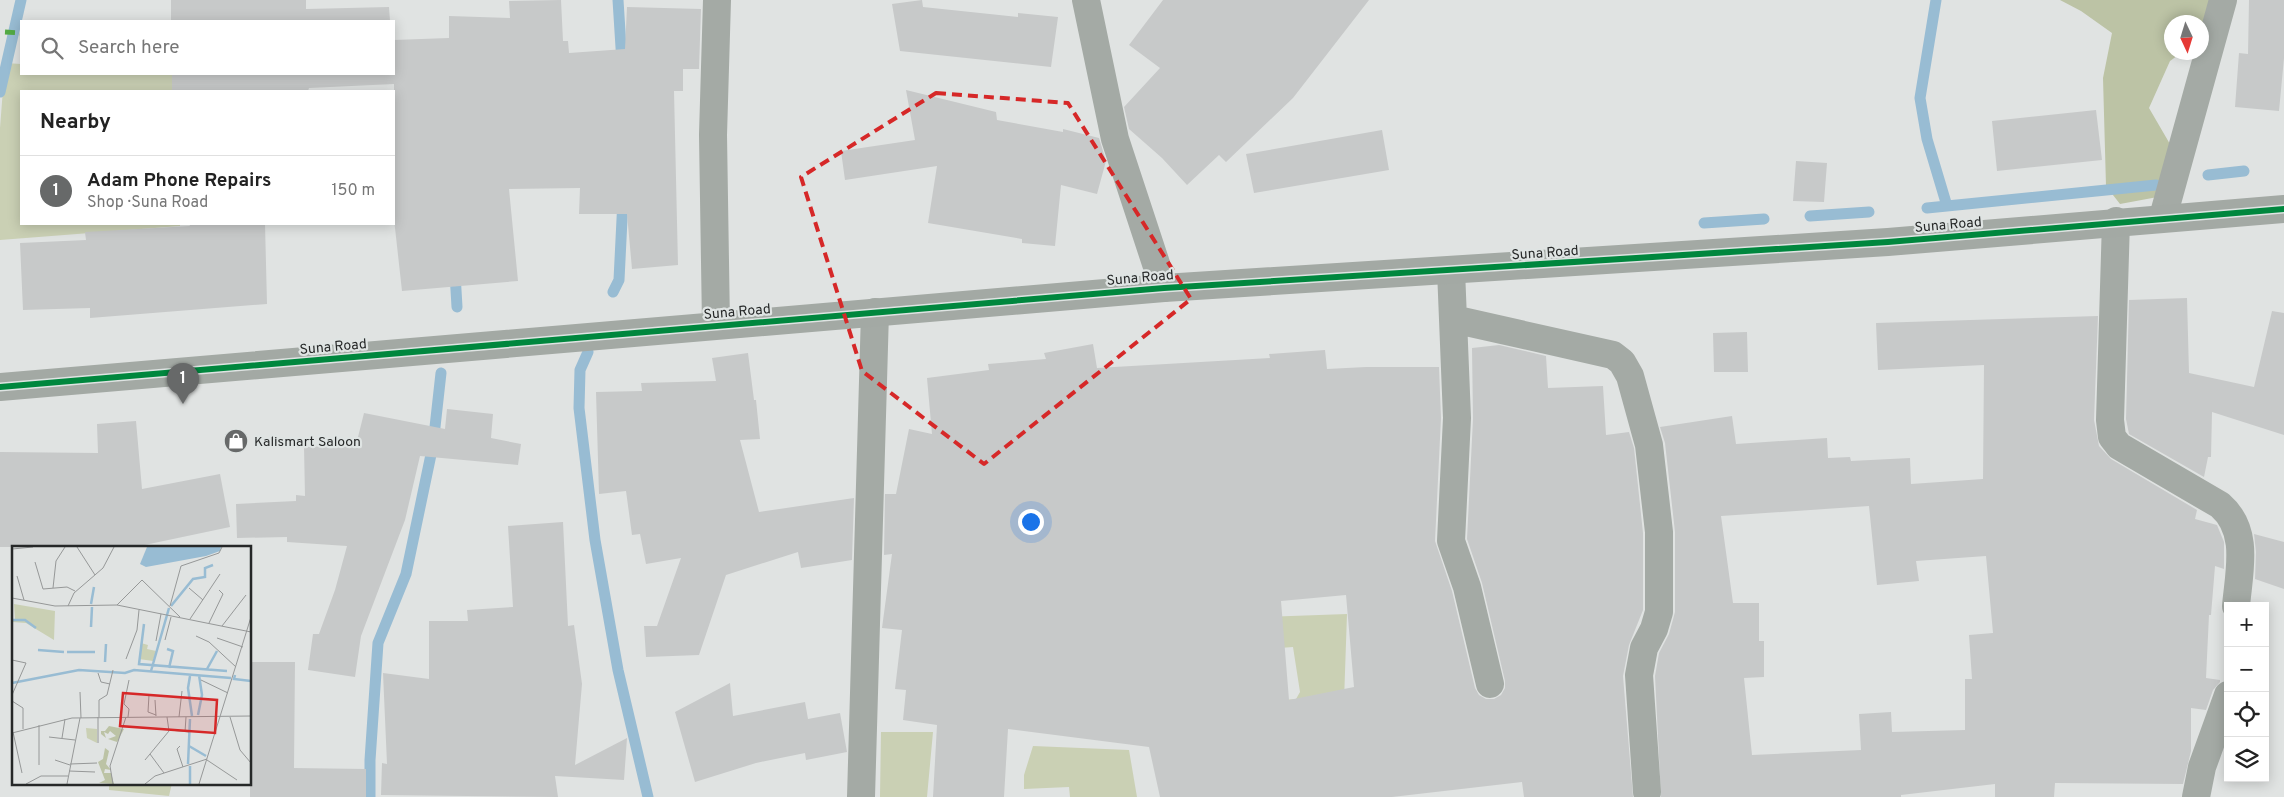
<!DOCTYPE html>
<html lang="en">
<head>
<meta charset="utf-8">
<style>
	body { margin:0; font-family:Overpass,sans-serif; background:#f2f2f2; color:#222 }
	.controls { position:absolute; right:15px; bottom:15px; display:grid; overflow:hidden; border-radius:0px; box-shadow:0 2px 12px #0003 }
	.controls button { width:45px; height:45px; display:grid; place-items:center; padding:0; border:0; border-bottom:1px solid #e0e0e0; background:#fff; color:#222; font:25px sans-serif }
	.compass { position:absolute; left:2164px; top:15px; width:45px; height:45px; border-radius:50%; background:#fff; box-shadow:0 2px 12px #0003; rotate:176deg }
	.you { position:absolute; left:1030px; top:521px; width:18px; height:18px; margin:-12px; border:4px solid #fff; border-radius:50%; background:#1a73e8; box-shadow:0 0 0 8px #1a73e833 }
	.badge { display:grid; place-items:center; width:32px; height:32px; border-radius:50%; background:#676969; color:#fff; font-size:16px; font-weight:700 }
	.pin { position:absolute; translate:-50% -41px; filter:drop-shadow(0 1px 2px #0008) }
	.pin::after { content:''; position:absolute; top:26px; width:18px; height:15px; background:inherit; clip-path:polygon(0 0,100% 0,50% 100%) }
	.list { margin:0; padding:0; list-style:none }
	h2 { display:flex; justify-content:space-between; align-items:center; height:65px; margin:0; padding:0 20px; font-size:21px }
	h2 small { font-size:16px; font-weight:400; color:#767676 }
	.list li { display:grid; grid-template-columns:32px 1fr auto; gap:15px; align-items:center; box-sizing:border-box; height:70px; padding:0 20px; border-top:1px solid #e0e0e0 }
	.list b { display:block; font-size:19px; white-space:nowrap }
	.list p { margin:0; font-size:16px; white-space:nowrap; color:#767676 }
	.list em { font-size:16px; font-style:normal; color:#767676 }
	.icon { flex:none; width:28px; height:28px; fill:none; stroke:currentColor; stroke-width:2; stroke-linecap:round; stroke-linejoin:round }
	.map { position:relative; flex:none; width:2284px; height:797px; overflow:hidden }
	.search { position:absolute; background:#fff; box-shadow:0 2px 12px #0003; left:20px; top:20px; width:375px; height:55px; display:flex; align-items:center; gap:12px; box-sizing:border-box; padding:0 18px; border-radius:0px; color:#767676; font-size:19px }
	.panel { position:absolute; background:#fff; box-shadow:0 2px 12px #0003; left:20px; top:90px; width:375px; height:135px; border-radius:0px }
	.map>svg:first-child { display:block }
	.green { fill:#cad0b4 }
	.forest { fill:#bcc3a5 }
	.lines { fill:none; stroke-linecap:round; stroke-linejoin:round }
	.stream { stroke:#98bcd3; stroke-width:11 }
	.building { fill:#c7c9c9; fill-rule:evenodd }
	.street { stroke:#a4aaa5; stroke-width:28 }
	.secondary { stroke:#a3a9a4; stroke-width:28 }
	.quiet { stroke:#53aa44; stroke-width:5; stroke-dasharray:10 5; stroke-linecap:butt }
	.cycleway-casing { stroke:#dfe4e3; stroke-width:9 }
	.cycleway { stroke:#00873e; stroke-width:6 }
	.marked { fill:none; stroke:#d62828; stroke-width:4; stroke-dasharray:10 6; stroke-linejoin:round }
	.labels { text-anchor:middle; stroke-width:4.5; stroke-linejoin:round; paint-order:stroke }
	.street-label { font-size:14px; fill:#262828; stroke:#dfe4e3 }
	.poi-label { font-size:14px; fill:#262828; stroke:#dfe4e3; text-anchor:start }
	.inset-river { fill:none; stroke:#98bcd3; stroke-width:2.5 }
	.inset-road { fill:none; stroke:#969898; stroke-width:1 }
	.view { fill:#d62828; fill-opacity:0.15; stroke:#d62828; stroke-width:2.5 }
	.inset-edge { fill:none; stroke:#262828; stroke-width:2.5 }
</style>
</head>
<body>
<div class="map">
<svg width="2284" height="797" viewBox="0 0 2284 797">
	<rect width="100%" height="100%" fill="#e0e3e2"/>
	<!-- green -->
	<path class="green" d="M 5,63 L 21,64 L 21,74 L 181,74 L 181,91 L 21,91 L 21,224 L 180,224 L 180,226 L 0,240 L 0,128 Z
		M 1347,614 L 1344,701 L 1261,702 L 1296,699 L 1300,692 L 1293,647 L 1265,649 L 1266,617 Z
		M 881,732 L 933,732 L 927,797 L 880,797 Z
		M 1033,746 L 1129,750 L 1137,797 L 1070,797 L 1069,787 L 1024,789 L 1024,775 Z
		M 109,783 L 172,783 L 169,796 L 109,790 Z"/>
	<!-- forest -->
	<path class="forest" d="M 2060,0 L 2213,0 L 2202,37 L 2202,22 L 2172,22 L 2172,52 L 2181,53 L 2170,61 L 2149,108 L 2174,151 L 2163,196 L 2120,204 L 2106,186 L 2103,78 L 2112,33 L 2081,11 Z"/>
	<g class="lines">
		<!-- stream -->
		<path class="stream" d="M 618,0 L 622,63
			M 1936,0 L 1920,98 L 1927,139 L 1947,206
			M 0,92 L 21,0
			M 2208,175 L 2244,171
			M 1927,208 L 2156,185
			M 1810,216 L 1869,212
			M 1704,223 L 1764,219
			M 455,273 L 457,307
			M 613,292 L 619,280 L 623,199
			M 588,352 L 580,370 L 579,408 L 595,540 L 618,670 L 648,797
			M 370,797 L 370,760 L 378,643 L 406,574 L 433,445 L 441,373"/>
	</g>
	<!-- building -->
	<path class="building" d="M 171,0 L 306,0 L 306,9 L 389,7 L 390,21 L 171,21 Z
		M 561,0 L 563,41 L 568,41 L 569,53 L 625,49 L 627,7 L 701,9 L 699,69 L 683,69 L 683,91 L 674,91 L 678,265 L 632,269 L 627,214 L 579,214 L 580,188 L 509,189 L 518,281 L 402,291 L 394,219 L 394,84 L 309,88 L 308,91 L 172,91 L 172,74 L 394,74 L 394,40 L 449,38 L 449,16 L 510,18 L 509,1 Z
		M 922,0 L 923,7 L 1018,17 L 1018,13 L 1058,17 L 1051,67 L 900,51 L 892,4 Z
		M 1163,0 L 1369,0 L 1293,98 L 1226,162 L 1219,155 L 1187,185 L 1162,158 L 1129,129 L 1124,107 L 1160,68 L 1129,45 Z
		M 2249,0 L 2284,0 L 2284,58 L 2279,111 L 2235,107 L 2239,53 L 2248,54 Z
		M 906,90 L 996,112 L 997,120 L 1063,132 L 1063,129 L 1099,138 L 1106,161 L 1097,194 L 1061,185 L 1055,246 L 1022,243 L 1022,239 L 928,223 L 937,166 L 845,180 L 841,151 L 915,140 Z
		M 2096,110 L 2102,160 L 1997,171 L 1992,121 Z
		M 1382,130 L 1389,170 L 1254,193 L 1246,154 Z
		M 1796,161 L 1827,163 L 1824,202 L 1793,201 Z
		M 189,224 L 265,224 L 267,304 L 90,318 L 90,308 L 23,310 L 20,243 L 86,240 L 85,232 L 190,226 Z
		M 2187,298 L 2189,373 L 2254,387 L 2272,311 L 2284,313 L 2284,435 L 2212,412 L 2211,457 L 2208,457 L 2204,477 L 2129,434 L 2126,419 L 2129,300 Z
		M 2098,316 L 2094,420 L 2099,446 L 2111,459 L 2197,510 L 2195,519 L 2217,525 L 2224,542 L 2224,569 L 2215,566 L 2211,615 L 2209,615 L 2206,678 L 2220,680 L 2220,682 L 2213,690 L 2206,710 L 2191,708 L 2191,751 L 2183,784 L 2055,783 L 2054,797 L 1995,797 L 1995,784 L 1901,795 L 1901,797 L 1661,797 L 1655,676 L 1659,653 L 1669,634 L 1675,612 L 1675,532 L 1665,443 L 1660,427 L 1732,416 L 1736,444 L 1827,438 L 1828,458 L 1850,457 L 1851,461 L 1910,458 L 1911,484 L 1983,479 L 1984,365 L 1878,370 L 1876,323 ZM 1869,506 L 1877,585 L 1919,581 L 1916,561 L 1986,556 L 1993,633 L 1969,635 L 1972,679 L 1965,679 L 1965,730 L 1892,732 L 1891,712 L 1859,714 L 1861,750 L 1752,755 L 1744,678 L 1764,677 L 1764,641 L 1759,641 L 1759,603 L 1733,603 L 1721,516 Z
		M 1747,332 L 1748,372 L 1714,372 L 1713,333 Z
		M 1093,344 L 1097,368 L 1270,358 L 1269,354 L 1325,350 L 1327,369 L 1366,367 L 1439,367 L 1441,418 L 1435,541 L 1452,591 L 1475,688 L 1479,695 L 1486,699 L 1494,699 L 1501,695 L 1505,688 L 1505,681 L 1482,583 L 1467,539 L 1473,419 L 1472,348 L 1499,345 L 1546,356 L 1548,388 L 1603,386 L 1606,435 L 1629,432 L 1634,448 L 1643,533 L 1643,610 L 1629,645 L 1623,676 L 1633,797 L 1524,797 L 1522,782 L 1392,797 L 1160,797 L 1149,747 L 1008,729 L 1004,797 L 933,797 L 937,725 L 903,720 L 906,690 L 895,689 L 902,630 L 882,628 L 892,554 L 884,555 L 885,494 L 896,494 L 909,429 L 932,434 L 927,378 L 989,370 L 988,364 L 1046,359 L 1044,353 ZM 1346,595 L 1354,687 L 1289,700 L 1281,601 Z
		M 748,353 L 754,400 L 756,400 L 760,439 L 740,440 L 759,512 L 854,498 L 852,560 L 801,568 L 798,552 L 726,575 L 699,655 L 646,657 L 644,626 L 657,626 L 681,558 L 646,564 L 640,534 L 632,535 L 626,491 L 599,494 L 596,392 L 642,391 L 641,383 L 716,381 L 712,358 Z
		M 447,409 L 493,414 L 491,438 L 521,444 L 518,465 L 420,456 L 405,520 L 361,636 L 355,677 L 308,670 L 313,634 L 319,634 L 335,590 L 347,546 L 287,542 L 287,537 L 237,538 L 236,504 L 296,501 L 296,495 L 305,496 L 304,447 L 356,445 L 364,413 L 445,429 Z
		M 136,421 L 142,489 L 220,474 L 230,527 L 135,547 L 0,547 L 0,452 L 98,453 L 97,424 Z
		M 563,522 L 568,626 L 574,625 L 582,684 L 575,765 L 627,738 L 624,780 L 555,776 L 558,797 L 381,795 L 382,763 L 387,764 L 383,673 L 429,679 L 429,621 L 468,621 L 467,610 L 513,607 L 508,526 Z
		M 2254,534 L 2284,542 L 2284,589 L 2255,579 L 2256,552 Z
		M 250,662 L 295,662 L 294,768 L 366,769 L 366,797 L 250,797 Z
		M 730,683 L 733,716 L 805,702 L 808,719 L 840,713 L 847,752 L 806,760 L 805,753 L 756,763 L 695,782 L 675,712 Z"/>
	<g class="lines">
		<!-- street -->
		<path class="street" d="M 1086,0 L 1115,139 L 1164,288
			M 2163,217 L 2223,0
			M 2116,221 L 2110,420 L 2112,437 L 2119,446 L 2220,505 C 2250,531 2239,571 2236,606
			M 1451,270 L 1457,418 L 1451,541 L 1467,587 L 1490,684
			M 1453,319 L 1613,355 L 1622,362 L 1630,376 L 1649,445 L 1659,532 L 1659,612 L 1654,629 L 1644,648 L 1639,675 L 1647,792
			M 716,325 L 713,135 L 717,0
			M 861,797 L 875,312
			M 2196,797 L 2202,767 L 2228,695"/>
		<!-- secondary -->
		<path class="secondary" d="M 0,387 L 1164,288 L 1888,242 L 2284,209"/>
		<!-- quiet -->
		<path class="quiet" d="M 5,32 L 21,33"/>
		<!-- cycleway casing -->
		<g class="cycleway-casing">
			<path id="cycleway" d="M 0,387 L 1164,288 L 1888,242 L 2284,209"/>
		</g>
		<!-- cycleway -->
		<use href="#cycleway" class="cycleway"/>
	</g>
	<!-- marked area -->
	<path class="marked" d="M 936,93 L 1068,103 L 1191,299 L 984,464 L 862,371 L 801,177 Z"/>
	<!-- icons -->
	<defs>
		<g id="shop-disc" transform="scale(1.25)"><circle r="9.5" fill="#676969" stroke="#dfe4e3"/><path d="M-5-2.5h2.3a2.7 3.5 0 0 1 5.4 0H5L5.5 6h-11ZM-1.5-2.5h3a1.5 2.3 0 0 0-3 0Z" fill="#fff"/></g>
	</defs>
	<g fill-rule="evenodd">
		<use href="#shop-disc" x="236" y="441"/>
	</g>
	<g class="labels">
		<!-- street labels -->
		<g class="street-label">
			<text transform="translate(1948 224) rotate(-5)" y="5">Suna Road</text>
			<text transform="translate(1545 252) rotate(-4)" y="5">Suna Road</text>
			<text transform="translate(1140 277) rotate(-5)" y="5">Suna Road</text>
			<text transform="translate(737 311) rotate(-5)" y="5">Suna Road</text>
			<text transform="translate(333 346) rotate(-5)" y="5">Suna Road</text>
		</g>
		<!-- poi labels -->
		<g class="poi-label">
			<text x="254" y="446">Kalismart Saloon</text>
		</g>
	</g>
	<!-- overview -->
	<g transform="translate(12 546)">
		<rect width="239" height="239" fill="#e0e3e2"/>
		<path d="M 2,58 L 43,65 L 42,94 L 14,77 L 0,76 L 3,73 ZM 129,97 L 136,99 L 135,103 L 144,105 L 141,115 L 127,113 ZM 74,182 L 85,183 L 85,197 L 75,192 Z" fill="#cad0b4"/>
		<path d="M 97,180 L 112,183 L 105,196 L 96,193 L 104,190 L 98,185 L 96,188 L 92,186 L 94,192 L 89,188 L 89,185 L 93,185 ZM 93,202 L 97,205 L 94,218 L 99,224 L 93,223 L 92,227 L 99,227 L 102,238 L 87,237 L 93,234 L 86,216 L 91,213 Z" fill="#bcc3a5"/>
		<path d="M 135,1 L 209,1 L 208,5 L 194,10 L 134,21 L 128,18 Z" fill="#98bcd3"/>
		<path class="inset-river" d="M 79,58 L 82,41M 159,60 L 181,33 L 193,31 L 193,22 L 201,19M 0,74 L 13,74 L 24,82M 132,78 L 127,118 L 215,125M 79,81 L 80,61M 155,103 L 161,105 L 157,122M 26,104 L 52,106M 55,106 L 83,106M 93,116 L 94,98M 195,123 L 205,105M 139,125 L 157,62M 223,129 L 222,133 L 239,135M 178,130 L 176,142 L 180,170M 0,137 L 67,124 L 113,127 L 122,124 L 219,132M 186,169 L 190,149 L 187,129M 177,200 L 194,210M 176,218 L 178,173M 178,220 L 178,238"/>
		<path class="inset-road" d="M 65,1 L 83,29M 0,3 L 21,1M 23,16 L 31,43 L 55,41 L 63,45M 5,30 L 12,54M 41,42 L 44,15 L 53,1M 177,42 L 191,54M 0,52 L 43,60 L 105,59 L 239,86M 105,59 L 130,34 L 168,71M 56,60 L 62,47 L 91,22 L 102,1M 158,60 L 169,20 L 207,7 L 210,1M 178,73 L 208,28M 197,77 L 211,48 L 207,44M 210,80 L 234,49M 184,90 L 197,96 L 224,121M 205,92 L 231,101M 153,94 L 159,71M 144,95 L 149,68M 114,113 L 125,84 L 127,64M 0,114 L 14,117 L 0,149M 86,127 L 89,136 L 98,138M 189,134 L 216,147M 68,146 L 69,172M 137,149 L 136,166 L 144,169M 143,154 L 144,170M 0,155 L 11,162 L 11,183M 87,171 L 87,154 L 95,149 L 101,124M 116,171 L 117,163 L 112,158 L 117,134M 167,171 L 170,145M 218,171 L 228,204 L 239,217M 158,184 L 177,186M 1,186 L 10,227M 173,186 L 174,171M 0,187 L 60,172 L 239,170M 37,191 L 63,194M 50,192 L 53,173M 86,197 L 86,171M 168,200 L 165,203 L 171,221M 138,208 L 152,227M 43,214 L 58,219M 133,214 L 157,185 L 155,171M 195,214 L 225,234M 58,218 L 85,217M 27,219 L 27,179M 57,225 L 83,226M 14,238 L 29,230 L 56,230M 55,238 L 68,172M 101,238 L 98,220 L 114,171M 133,238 L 143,230 L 195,213M 187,238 L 239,71"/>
		<path class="view" d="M 111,147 L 205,154 L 203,187 L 108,180 Z"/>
		<rect width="239" height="239" class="inset-edge"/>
	</g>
</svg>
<div class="controls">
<button>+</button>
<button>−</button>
<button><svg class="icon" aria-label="locate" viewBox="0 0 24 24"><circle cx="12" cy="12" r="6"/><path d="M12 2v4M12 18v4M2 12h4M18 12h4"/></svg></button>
<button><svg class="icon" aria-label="layers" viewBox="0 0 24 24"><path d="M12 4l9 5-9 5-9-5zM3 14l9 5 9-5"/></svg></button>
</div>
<svg class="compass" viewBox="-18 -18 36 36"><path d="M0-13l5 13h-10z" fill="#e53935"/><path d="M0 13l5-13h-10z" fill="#767676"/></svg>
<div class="you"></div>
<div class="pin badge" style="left:183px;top:404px">1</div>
<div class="search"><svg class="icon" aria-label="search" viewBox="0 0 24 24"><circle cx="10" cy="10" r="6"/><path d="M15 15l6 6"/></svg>Search here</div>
<section class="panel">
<h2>Nearby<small></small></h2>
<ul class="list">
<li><span class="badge">1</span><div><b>Adam Phone Repairs</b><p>Shop · Suna Road</p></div><em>150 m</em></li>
</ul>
</section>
</div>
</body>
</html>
